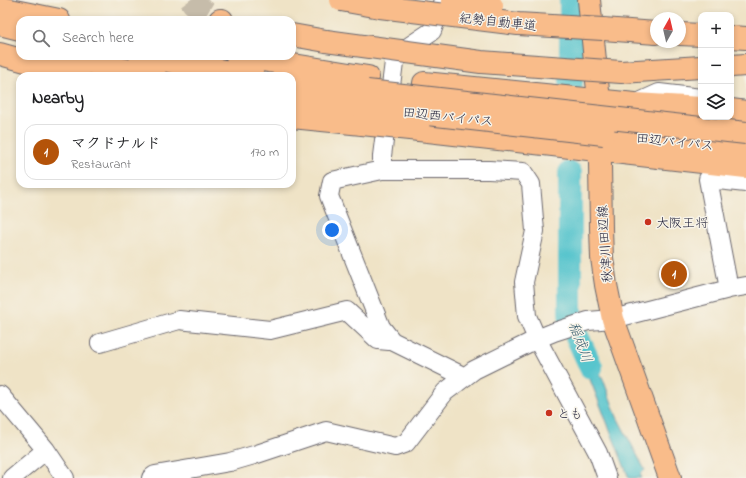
<!DOCTYPE html>
<html lang="en">
<head>
<meta charset="utf-8">
<style>
	body { margin:0; font-family:"Indie Flower","Klee One",sans-serif; background:#f6f6f6; color:#202124 }
	.controls { position:absolute; right:12px; top:12px; display:grid; overflow:hidden; border-radius:8px; box-shadow:0 2px 6px #0003 }
	.controls button { width:36px; height:36px; display:grid; place-items:center; padding:0; border:0; border-bottom:1px solid #e0e0e0; background:#fff; color:#202124; font:20px sans-serif }
	.compass { position:absolute; left:650px; top:12px; width:36px; height:36px; border-radius:50%; background:#fff; box-shadow:0 2px 6px #0003; rotate:8deg }
	.you { position:absolute; left:332px; top:230px; width:14px; height:14px; margin:-10px; border:3px solid #fff; border-radius:50%; background:#1a73e8; box-shadow:0 0 0 6px #1a73e833 }
	.badge { display:grid; place-items:center; width:26px; height:26px; border-radius:50%; background:#b45309; color:#fff; font-size:13px; font-weight:700 }
	.pin { position:absolute; translate:-50% -50%; border:2px solid #fff; box-shadow:0 1px 4px #0006 }
	.list { margin:0; padding:0; list-style:none }
	h2 { display:flex; justify-content:space-between; align-items:center; height:52px; margin:0; padding:0 16px; font-size:17px }
	h2 small { font-size:13px; font-weight:400; color:#757577 }
	.list li { display:grid; grid-template-columns:26px 1fr auto; gap:12px; align-items:center; box-sizing:border-box; height:56px; margin:0 8px 8px; padding:0 8px; border:1px solid #e0e0e0; border-radius:12px }
	.list b { display:block; font-size:15px; white-space:nowrap }
	.list p { margin:0; font-size:13px; white-space:nowrap; color:#757577 }
	.list em { font-size:13px; font-style:normal; color:#757577 }
	.icon { flex:none; width:22px; height:22px; fill:none; stroke:currentColor; stroke-width:2; stroke-linecap:round; stroke-linejoin:round }
	.map { position:relative; flex:none; width:746px; height:478px; overflow:hidden }
	.search { position:absolute; background:#fff; box-shadow:0 2px 6px #0003; left:16px; top:16px; width:280px; height:44px; display:flex; align-items:center; gap:10px; box-sizing:border-box; padding:0 14px; border-radius:12px; color:#757577; font-size:15px }
	.panel { position:absolute; background:#fff; box-shadow:0 2px 6px #0003; left:16px; top:72px; width:280px; height:116px; border-radius:12px }
	.map>svg:first-child { display:block }
	.water { fill:#58c5cd; stroke:#3d7484 }
	.lines { fill:none; stroke-linecap:round; stroke-linejoin:round }
	.river { stroke:#58c5cd; stroke-width:24 }
	.highway-tunnel { stroke:#c6bcaa; stroke-width:22; stroke-dasharray:22 11; stroke-linecap:butt }
	.minor-casing { stroke:#6a666c; stroke-width:20 }
	.major-casing { stroke:#6a666c; stroke-width:24 }
	.highway-casing { stroke:#6a666c; stroke-width:24 }
	.minor { stroke:#fff; stroke-width:18 }
	.major { stroke:#f9bc8a; stroke-width:22 }
	.highway { stroke:#f9bc8a; stroke-width:22 }
	.highway-bridge-casing { stroke:#6a666c; stroke-width:24; stroke-linecap:butt }
	.highway-bridge { stroke:#f9bc8a; stroke-width:22 }
	.poi-dot { fill:#c8321e; stroke:#f7f3e8; stroke-width:1.5 }
	.labels { text-anchor:middle; stroke-width:3; stroke-linejoin:round; paint-order:stroke }
	.street-label { font-size:13px; fill:#22223b; stroke:#f7f3e8 }
	.poi-label { font-size:13px; fill:#22223b; stroke:#f7f3e8; text-anchor:start }
	.water-label { font-size:14px; font-style:italic; fill:#355b6e; stroke:#f7f3e8 }
</style>
</head>
<body>
<div class="map">
<svg width="746" height="478" viewBox="0 0 746 478">
	<rect width="100%" height="100%" fill="#f7f3e8"/>
	<filter id="ink" filterUnits="userSpaceOnUse"><feTurbulence type="fractalNoise" baseFrequency=".025" numOctaves="2"/><feDisplacementMap in="SourceGraphic" scale="8" xChannelSelector="R" yChannelSelector="G"/><feConvolveMatrix kernelMatrix="1 2 1 2 8 2 1 2 1" color-interpolation-filters="sRGB"/></filter>
	<filter id="wash" filterUnits="userSpaceOnUse"><feTurbulence type="fractalNoise" baseFrequency=".012" numOctaves="4" result="noise"/><feDisplacementMap in="SourceGraphic" scale="16" xChannelSelector="R" yChannelSelector="G"/><feGaussianBlur stdDeviation="0.9" result="paint"/><feColorMatrix in="noise" values="0 0 0 0 0 0 0 0 0 0 0 0 0 0 0 0 0 1.4 0 .05"/><feComposite in="paint" operator="in"/></filter>
	<g filter="url(#wash)">
		<rect width="100%" height="100%" fill="#efe3c6"/>
		<!-- water -->
		<path class="water" d="M 580,336 L 603,379 L 617,417 L 645,470 L 640,474 L 642,478 L 629,478 L 574,339 Z"/>
		<g class="lines">
			<!-- river -->
			<path class="river" d="M 571,82 L 571,0
				M 570,173 L 570,312 L 571,323 L 591,367"/>
		</g>
	</g>
	<g filter="url(#ink)">
		<g class="lines">
			<!-- highway-tunnel -->
			<path class="highway-tunnel" d="M 190,0 L 193,4 L 220,20"/>
			<!-- minor casing -->
			<g class="minor-casing">
				<path id="minor" d="M 635,104 L 659,93 L 701,98
					M 382,170 L 382,156 L 394,62 L 408,47 L 432,31 L 442,3
					M 729,289 L 708,179 L 746,183
					M 100,343 L 179,320 L 270,330 L 347,311 L 378,340 L 389,341
					M 465,377 L 392,341 L 381,327 L 329,196 L 332,181 L 382,170 L 489,170 L 523,172 L 531,184 L 535,231 L 524,282 L 527,316 L 537,339 L 598,453 L 607,478
					M 0,395 L 46,450 L 65,478
					M 12,478 L 46,450
					M 151,478 L 155,475 L 230,462 L 254,455 L 326,431 L 395,447 L 406,443 L 445,392 L 474,370 L 537,339 L 554,332 L 588,321 L 613,319 L 729,289 L 746,286"/>
			</g>
			<!-- major casing -->
			<g class="major-casing">
				<path id="major" d="M 589,0 L 599,101 L 601,228 L 602,258 L 606,285 L 613,319 L 670,478"/>
			</g>
			<!-- highway casing -->
			<g class="highway-casing">
				<path id="highway" d="M 0,8 L 59,20
					M 220,20 L 222,20
					M 0,24 L 20,29
					M 603,29 L 656,33
					M 680,34 L 701,35
					M 292,35 L 326,41
					M 731,37 L 746,38
					M 0,54 L 79,76
					M 60,56 L 155,76
					M 140,56 L 253,76
					M 237,56 L 368,77
					M 731,66 L 746,65
					M 292,82 L 350,89
					M 424,83 L 635,104 L 701,108
					M 292,97 L 365,107
					M 731,110 L 746,112
					M 292,117 L 362,124
					M 419,130 L 746,167
					M 604,134 L 746,149"/>
			</g>
			<!-- minor -->
			<use href="#minor" class="minor"/>
			<!-- major -->
			<use href="#major" class="major"/>
			<!-- highway -->
			<use href="#highway" class="highway"/>
			<!-- highway-bridge casing -->
			<g class="highway-bridge-casing">
				<path id="highway-bridge" d="M 341,0 L 380,7 L 518,24 L 603,29
					M 452,0 L 492,6
					M 326,41 L 481,62 L 621,72 L 701,67
					M 367,91 L 746,133
					M 365,107 L 604,134
					M 362,124 L 419,130"/>
			</g>
			<!-- highway-bridge -->
			<use href="#highway-bridge" class="highway-bridge"/>
		</g>
	</g>
	<!-- markers -->
	<g class="poi-dot">
		<circle cx="648" cy="222" r="4"/>
		<circle cx="549" cy="413" r="4"/>
	</g>
	<g class="labels">
		<!-- street labels -->
		<g class="street-label">
			<text transform="translate(498 21) rotate(6)" y="5">紀勢自動車道</text>
			<text transform="translate(448 116) rotate(6)" y="5">田辺西バイパス</text>
			<text transform="translate(675 141) rotate(6)" y="5">田辺バイパス</text>
			<text transform="translate(604 244) rotate(-94)" y="5">秋津川田辺線</text>
		</g>
		<!-- poi labels -->
		<g class="poi-label">
			<text x="656" y="227">大阪王将</text>
			<text x="557" y="418">とも</text>
		</g>
		<!-- water labels -->
		<g class="water-label">
			<text transform="translate(581 342) rotate(70)" y="5">稲成川</text>
		</g>
	</g>
</svg>
<div class="controls">
<button>+</button>
<button>−</button>
<button><svg class="icon" aria-label="layers" viewBox="0 0 24 24"><path d="M12 4l9 5-9 5-9-5zM3 14l9 5 9-5"/></svg></button>
</div>
<svg class="compass" viewBox="-18 -18 36 36"><path d="M0-13l5 13h-10z" fill="#e53935"/><path d="M0 13l5-13h-10z" fill="#757577"/></svg>
<div class="you"></div>
<div class="pin badge" style="left:674px;top:274px">1</div>
<div class="search"><svg class="icon" aria-label="search" viewBox="0 0 24 24"><circle cx="10" cy="10" r="6"/><path d="M15 15l6 6"/></svg>Search here</div>
<section class="panel">
<h2>Nearby<small></small></h2>
<ul class="list">
<li><span class="badge">1</span><div><b>マクドナルド</b><p>Restaurant</p></div><em>170 m</em></li>
</ul>
</section>
</div>
</body>
</html>
